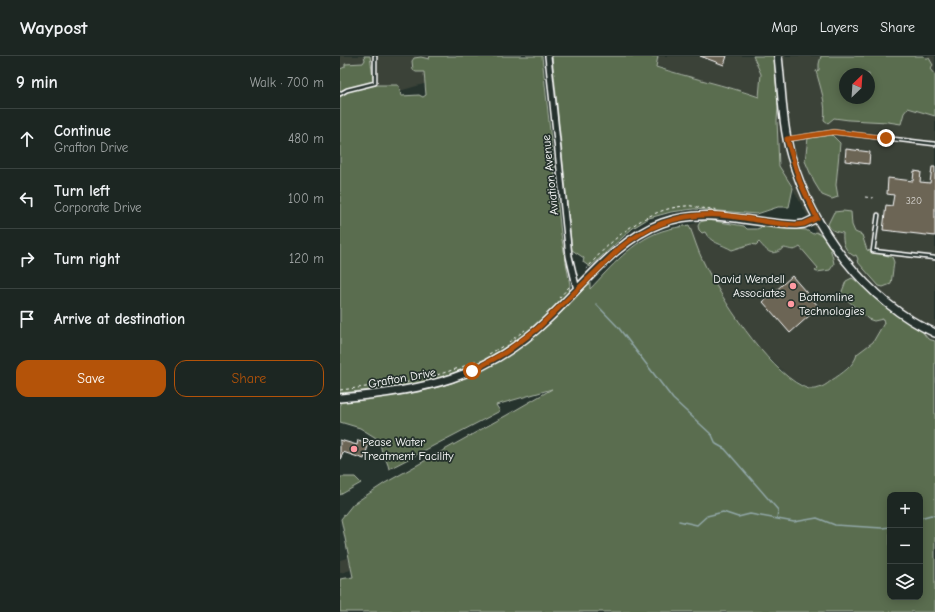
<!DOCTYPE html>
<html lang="en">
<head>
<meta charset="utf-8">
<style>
	body { margin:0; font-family:"Comic Neue",sans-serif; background:#29322f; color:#f1f3f6 }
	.controls { position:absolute; right:12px; bottom:12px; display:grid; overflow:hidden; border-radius:8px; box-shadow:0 2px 10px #0003 }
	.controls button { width:36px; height:36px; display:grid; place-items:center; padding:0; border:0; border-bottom:1px solid #3a4340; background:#1c2622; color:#f1f3f6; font:20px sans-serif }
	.compass { position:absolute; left:499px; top:12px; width:36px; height:36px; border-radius:50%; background:#1c2622; box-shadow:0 2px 10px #0003; rotate:25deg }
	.stop { position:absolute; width:12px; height:12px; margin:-9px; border:3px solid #b45309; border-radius:50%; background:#fff }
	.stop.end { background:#b45309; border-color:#fff; box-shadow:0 1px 4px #0008 }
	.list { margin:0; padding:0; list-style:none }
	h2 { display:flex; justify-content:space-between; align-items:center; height:52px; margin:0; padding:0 16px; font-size:17px }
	h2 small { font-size:13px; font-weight:400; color:#a0a5a5 }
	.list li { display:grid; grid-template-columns:26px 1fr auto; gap:12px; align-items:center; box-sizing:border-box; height:60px; padding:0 16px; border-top:1px solid #3a4340 }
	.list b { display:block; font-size:15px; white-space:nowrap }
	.list p { margin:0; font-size:13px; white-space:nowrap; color:#a0a5a5 }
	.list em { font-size:13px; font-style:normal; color:#a0a5a5 }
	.actions { display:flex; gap:8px; padding:12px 16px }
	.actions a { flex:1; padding:9px 0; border:1px solid #b45309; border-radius:12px; text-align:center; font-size:14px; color:#b45309 }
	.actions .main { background:#b45309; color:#fff }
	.icon { flex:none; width:22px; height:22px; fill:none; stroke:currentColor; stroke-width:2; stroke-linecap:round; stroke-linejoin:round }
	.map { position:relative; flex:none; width:595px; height:556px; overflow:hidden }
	header { display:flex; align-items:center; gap:24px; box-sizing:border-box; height:56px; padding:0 20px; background:#1c2622; border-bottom:1px solid #3a4340 }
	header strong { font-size:19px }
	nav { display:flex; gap:22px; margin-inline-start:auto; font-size:14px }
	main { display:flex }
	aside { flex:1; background:#1c2622 }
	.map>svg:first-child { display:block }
	.built { fill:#3b4239; fill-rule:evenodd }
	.green { fill:#5a6d4f; stroke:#acb6a7; fill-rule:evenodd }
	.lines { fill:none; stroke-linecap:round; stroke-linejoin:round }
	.stream { stroke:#91a7a7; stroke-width:1.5 }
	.building { fill:#6c6555; stroke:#fff }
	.lane-casing { stroke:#fff; stroke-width:5.5 }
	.street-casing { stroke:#fff; stroke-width:8 }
	.secondary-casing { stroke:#fff; stroke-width:10 }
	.path { stroke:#fff; stroke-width:1; stroke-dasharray:3 3; stroke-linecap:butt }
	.lane { stroke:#26332d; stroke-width:2.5 }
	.street { stroke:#26332d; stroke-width:5 }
	.secondary { stroke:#26332d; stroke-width:7 }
	.route { stroke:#b45309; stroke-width:5 }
	.poi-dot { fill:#ff9aa2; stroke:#26332d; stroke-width:1.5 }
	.labels { text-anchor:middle; stroke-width:3.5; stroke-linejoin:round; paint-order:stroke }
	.number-label { font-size:10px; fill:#dad8d4 }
	.street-label { font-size:12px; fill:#fff; stroke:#26332d }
	.poi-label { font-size:12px; fill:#fff; stroke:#26332d; text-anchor:start }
</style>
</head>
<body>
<header>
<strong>Waypost</strong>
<nav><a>Map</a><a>Layers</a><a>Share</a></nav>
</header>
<main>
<aside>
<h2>9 min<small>Walk · 700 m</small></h2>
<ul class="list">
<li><svg class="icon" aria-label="ahead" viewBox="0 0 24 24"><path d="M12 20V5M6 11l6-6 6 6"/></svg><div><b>Continue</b><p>Grafton Drive</p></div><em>480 m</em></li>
<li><svg class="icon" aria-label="left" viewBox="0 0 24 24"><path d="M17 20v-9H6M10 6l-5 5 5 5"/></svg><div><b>Turn left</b><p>Corporate Drive</p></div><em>100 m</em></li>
<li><svg class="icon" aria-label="right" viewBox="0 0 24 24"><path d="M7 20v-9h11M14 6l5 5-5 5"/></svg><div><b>Turn right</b></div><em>120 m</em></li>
<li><svg class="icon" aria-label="arrive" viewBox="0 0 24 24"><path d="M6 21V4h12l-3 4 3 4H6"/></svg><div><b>Arrive at destination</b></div></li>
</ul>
<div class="actions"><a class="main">Save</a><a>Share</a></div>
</aside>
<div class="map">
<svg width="595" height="556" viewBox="0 0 595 556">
	<rect width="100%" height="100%" fill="#26332d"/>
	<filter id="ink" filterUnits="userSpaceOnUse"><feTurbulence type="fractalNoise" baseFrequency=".025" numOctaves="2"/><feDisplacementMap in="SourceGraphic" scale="8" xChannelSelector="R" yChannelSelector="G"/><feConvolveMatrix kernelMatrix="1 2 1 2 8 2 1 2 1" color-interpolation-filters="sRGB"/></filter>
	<g filter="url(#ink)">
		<!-- built -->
		<path class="built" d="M 0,0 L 181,0 L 28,44 L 0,50 Z
			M 318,0 L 413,0 L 421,18 L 419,41 L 403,35 L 350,21 L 316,10 Z
			M 434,0 L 595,0 L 595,285 L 588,284 L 581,274 L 554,257 L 530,238 L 501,238 L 529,263 L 534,265 L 544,263 L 544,267 L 533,286 L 517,299 L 516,303 L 510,309 L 484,331 L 470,333 L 450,322 L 424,297 L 403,271 L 375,229 L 362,205 L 349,169 L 360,166 L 358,170 L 365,176 L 367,181 L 380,190 L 386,191 L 392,194 L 419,186 L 427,195 L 434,197 L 443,192 L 451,194 L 460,191 L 478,212 L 477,216 L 490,214 L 492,196 L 481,178 L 476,176 L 453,133 L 439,110 L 437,65 L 438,50 ZM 505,18 L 529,18 L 529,42 L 505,42 Z
			M 8,502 L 11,514 L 0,517 L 0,504 Z"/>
		<!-- green -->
		<path class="green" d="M 24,0 L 30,0 L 34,29 L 57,29 L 59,30 L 61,40 L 79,39 L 83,41 L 86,39 L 84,16 L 76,16 L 73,14 L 72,5 L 74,2 L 81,1 L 89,3 L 90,0 L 202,0 L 221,178 L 230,229 L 229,236 C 216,248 204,261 191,272 C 163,296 127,315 91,324 C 61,332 30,334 0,337 L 0,13 L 5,11 L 5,8 L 23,7 L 25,4 Z
			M 212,0 L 318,0 L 316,11 C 350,22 385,29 419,41 L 421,18 L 413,0 L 434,0 L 438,50 L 437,65 L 439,110 L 453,132 L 449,151 L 438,151 L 417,158 L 354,153 L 331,156 L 309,162 L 293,172 L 250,211 L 243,206 L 244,202 L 232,194 Z
			M 481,0 L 584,0 L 586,2 L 589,2 L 593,9 L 590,13 L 595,19 L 595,60 L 568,52 L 564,57 L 561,68 L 548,66 L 509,64 L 494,62 L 488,67 L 484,64 C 487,49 480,30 476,15 L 479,14 L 479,8 ZM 505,18 L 529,18 L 529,42 L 505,42 Z
			M 487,78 L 492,79 L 500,87 L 496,129 L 498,141 L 492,143 L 482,139 L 474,126 L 465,105 L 468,82 Z
			M 503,155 L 511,156 L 512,169 L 515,176 L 522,179 L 527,194 L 552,201 L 554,206 L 551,228 L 543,231 L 539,230 L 517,205 L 518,203 L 516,199 L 514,200 C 505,195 502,187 503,177 C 497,176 490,175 488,168 L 494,156 Z
			M 368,164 L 404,170 L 407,173 L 417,173 L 424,170 L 466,174 L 473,178 L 476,176 C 488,181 492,196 494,208 L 490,214 L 477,216 L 475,215 L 478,212 L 460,191 C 453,196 451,193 444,192 C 431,201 428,196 419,186 L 416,189 L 411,188 L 392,194 C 382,188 370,187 365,176 L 362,177 L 359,174 L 358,170 L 360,166 Z
			M 349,169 C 354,181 357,193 363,205 C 380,241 427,313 462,330 C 464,331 468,333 470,333 C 479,334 486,329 492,324 C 501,318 515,309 517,298 L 533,286 L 544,267 L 543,263 L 534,265 L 528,263 L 501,238 L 506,225 L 512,222 L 515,224 L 540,246 L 581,274 L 588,283 L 595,285 L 595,556 L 0,556 L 0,523 L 13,521 L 1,463 L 13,448 L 45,427 L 167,359 L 212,333 L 156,349 L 160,355 L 49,413 C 47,402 39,397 41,385 L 20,372 L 0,366 L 0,345 C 24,342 49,341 73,337 C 131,326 176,300 218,260 C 229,249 239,237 250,227 L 250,233 C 271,211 292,185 322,175 C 331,172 340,171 349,169 ZM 550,439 L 580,439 L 580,541 L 550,541 Z
			M 0,421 L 15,421 L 21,427 L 0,439 Z"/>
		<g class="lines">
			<!-- stream -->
			<path class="stream" d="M 256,248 L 278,271 L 333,343 L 372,379 L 376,388 L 385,393 L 438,454 L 437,463
				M 580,462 L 591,459 L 595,460
				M 339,465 L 357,469 L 367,460 L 383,456 L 398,461 L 410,458 L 454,466 L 477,462 L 495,469 L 542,472 L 550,471"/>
		</g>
		<!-- building -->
		<path class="building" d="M 360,0 L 387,0 L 384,9 Z
			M 506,93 L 530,96 L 529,108 L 505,105 Z
			M 592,111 L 595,111 L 595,180 L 543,174 L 546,149 L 552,150 L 554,139 L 547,138 L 548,122 L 573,125 L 574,115 L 581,116 L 580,126 L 590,127 Z
			M 452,220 L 479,251 L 450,277 L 423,246 Z
			M 0,384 L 17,389 L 18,384 L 29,387 L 24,403 L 3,396 L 0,404 Z"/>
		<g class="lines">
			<!-- lane casing -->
			<g class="lane-casing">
				<path id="lane" d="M 0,38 L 7,34 L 35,27 L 35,0
					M 449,83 L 494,76 L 595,88
					M 538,159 L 533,195 L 595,202"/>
			</g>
			<!-- street casing -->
			<g class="street-casing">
				<path id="street" d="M 208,0 L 229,200 L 237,234"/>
			</g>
			<!-- secondary casing -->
			<g class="secondary-casing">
				<path id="secondary" d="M 438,0 C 442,33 442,68 451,100 C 472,172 525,245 595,277
					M 0,342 C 81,335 146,323 207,264 C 241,232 277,183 322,167 C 368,150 410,168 456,169 L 464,168 L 477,162"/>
			</g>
			<!-- path -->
			<path class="path" d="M 525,141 L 533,142
				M 246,214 C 269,184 307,152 346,150 C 351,149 356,151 361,152 C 367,153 371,152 377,154
				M 219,242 L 230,230
				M 169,286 L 185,274
				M 149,298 L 163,290
				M 122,311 L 137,304
				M 97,319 L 119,312
				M 0,334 L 69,326"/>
			<!-- lane -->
			<use href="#lane" class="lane"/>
			<!-- street -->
			<use href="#street" class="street"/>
			<!-- secondary -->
			<use href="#secondary" class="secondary"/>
		</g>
	</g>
	<g class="lines" filter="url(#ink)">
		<!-- route -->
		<path class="route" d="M 132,315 L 166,296 L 197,273 L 280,192 C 309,168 343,157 380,159 C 406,161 431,168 456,169 L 464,168 L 477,162 L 460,126 L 447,83 L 494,76 L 546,82"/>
	</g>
	<!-- markers -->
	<g class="poi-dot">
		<circle cx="453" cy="230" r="4"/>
		<circle cx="451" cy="248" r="4"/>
		<circle cx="14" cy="393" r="4"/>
	</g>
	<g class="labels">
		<!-- number labels -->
		<g class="number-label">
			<text x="574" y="148">320</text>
		</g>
		<!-- street labels -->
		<g class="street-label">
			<text transform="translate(210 119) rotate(-96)" y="4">Aviation Avenue</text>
			<text transform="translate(62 322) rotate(-10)" y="4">Grafton Drive</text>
		</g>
		<!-- poi labels -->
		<g class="poi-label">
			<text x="445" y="227" text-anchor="end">David Wendell<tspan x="445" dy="14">Associates</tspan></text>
			<text x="459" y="245">Bottomline<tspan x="459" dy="14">Technologies</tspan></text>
			<text x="22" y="390">Pease Water<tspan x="22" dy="14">Treatment Facility</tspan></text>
		</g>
	</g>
</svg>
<div class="controls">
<button>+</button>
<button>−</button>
<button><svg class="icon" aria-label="layers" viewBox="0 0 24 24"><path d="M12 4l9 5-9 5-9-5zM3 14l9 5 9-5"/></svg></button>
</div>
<svg class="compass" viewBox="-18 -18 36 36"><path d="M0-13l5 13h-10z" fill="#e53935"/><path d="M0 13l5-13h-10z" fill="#a0a5a5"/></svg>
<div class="stop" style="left:132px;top:315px"></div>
<div class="stop end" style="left:546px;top:82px"></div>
</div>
</main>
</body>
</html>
